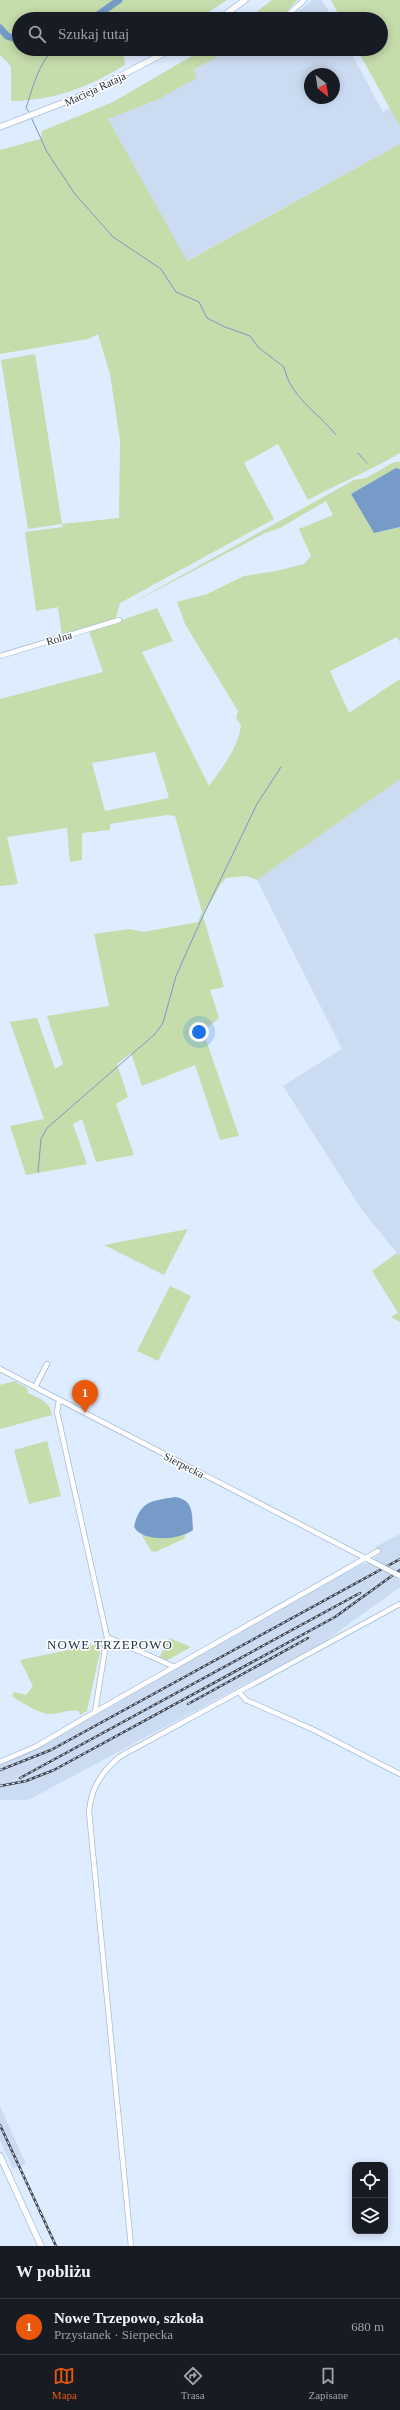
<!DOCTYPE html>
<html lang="pl">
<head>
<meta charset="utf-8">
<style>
	body { margin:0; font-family:"Times New Roman",serif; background:#20242c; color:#f1f3f6 }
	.controls { position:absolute; right:12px; bottom:12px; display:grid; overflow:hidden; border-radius:8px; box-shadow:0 2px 10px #0003 }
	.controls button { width:36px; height:36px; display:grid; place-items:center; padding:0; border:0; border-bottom:1px solid #363941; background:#171b24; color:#f1f3f6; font:20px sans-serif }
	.compass { position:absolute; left:304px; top:68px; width:36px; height:36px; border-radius:50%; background:#171b24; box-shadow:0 2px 10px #0003; rotate:150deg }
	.you { position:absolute; left:199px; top:1032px; width:14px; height:14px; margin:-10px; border:3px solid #fff; border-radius:50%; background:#1a73e8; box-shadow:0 0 0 6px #1a73e833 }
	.badge { display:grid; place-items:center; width:26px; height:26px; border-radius:50%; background:#ea580c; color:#fff; font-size:13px; font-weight:700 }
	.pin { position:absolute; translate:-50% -33px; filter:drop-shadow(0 1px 2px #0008) }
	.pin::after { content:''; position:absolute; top:21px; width:14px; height:12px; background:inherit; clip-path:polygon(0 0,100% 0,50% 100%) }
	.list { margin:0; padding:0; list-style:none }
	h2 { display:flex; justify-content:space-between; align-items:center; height:52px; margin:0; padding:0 16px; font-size:17px }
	h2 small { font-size:13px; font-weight:400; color:#9ea1a6 }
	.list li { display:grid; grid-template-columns:26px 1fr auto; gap:12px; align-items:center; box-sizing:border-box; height:56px; padding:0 16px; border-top:1px solid #363941 }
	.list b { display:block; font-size:15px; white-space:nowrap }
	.list p { margin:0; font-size:13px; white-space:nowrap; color:#9ea1a6 }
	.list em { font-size:13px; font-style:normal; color:#9ea1a6 }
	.icon { flex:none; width:22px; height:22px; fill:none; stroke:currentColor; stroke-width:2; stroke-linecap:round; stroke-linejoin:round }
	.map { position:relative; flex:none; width:400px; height:2246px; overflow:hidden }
	.search { position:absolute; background:#171b24; box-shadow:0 2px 10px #0003; left:12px; right:12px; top:12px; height:44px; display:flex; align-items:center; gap:10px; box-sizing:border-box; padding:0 14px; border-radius:22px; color:#9ea1a6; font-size:15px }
	.sheet { height:108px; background:#171b24 }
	nav { display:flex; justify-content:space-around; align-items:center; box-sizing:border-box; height:56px; border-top:1px solid #363941; background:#171b24; font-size:11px; color:#9ea1a6 }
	nav a { display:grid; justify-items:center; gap:2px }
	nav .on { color:#ea580c }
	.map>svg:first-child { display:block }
	.built { fill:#cbdbf1; fill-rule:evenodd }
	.green { fill:#c5dcab; fill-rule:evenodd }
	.water { fill:#769bc8 }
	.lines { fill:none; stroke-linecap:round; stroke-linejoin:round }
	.stream { stroke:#769bc8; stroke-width:1 }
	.river { stroke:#769bc8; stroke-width:7 }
	.minor-casing { stroke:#a5bcd9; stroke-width:6 }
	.major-casing { stroke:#a5bcd9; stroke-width:7 }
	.minor { stroke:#fff; stroke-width:4.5 }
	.major { stroke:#fff; stroke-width:5.5 }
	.rail-casing { stroke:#3d4754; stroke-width:2.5 }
	.rail { stroke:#fff; stroke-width:1; stroke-dasharray:3; stroke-linecap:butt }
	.minor-bridge-casing { stroke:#a5bcd9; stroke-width:6; stroke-linecap:butt }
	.minor-bridge { stroke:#fff; stroke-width:4.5 }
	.labels { text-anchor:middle; stroke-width:3; stroke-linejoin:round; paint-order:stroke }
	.street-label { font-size:11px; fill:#28313d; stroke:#fff }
	.quarter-label { font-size:13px; letter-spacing:1px; fill:#20334b; stroke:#fff }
</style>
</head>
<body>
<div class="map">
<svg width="400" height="2246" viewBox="0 0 400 2246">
	<rect width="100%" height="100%" fill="#deecff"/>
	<!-- built -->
	<path class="built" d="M 312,0 L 322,0 L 333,19 L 289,19 Z
		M 232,49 L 349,49 L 383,112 L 390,108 L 400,127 L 400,144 L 186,261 L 108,119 L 159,99 L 196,78 L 193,70 ZM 310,74 L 334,74 L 334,98 L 310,98 Z
		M 400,779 L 400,1257 L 362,1210 L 283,1086 L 342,1049 L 257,880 Z
		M 400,1534 L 400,1587 L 324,1642 L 32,1798 L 27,1800 L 0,1800 L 0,1765 L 42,1746 L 287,1605 L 361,1564 L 368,1563 L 379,1554 L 375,1547 Z
		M 0,2106 L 26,2164 L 13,2169 L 0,2141 Z"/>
	<!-- green -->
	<path class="green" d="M 0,0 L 227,0 L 198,19 L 19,19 L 19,49 L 123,49 L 125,65 C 89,87 53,101 11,101 L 11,66 L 0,55 Z
		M 272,0 L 297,0 L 286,12 L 282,12 L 271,19 L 247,19 Z
		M 331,0 L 400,0 L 400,127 L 357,49 L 381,49 L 381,19 L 341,19 Z
		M 204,49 L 232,49 L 193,70 L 197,78 L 159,99 L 108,119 L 187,261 L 400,144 L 400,453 C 370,471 339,483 308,500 L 278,444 L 244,463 L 274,519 L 120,603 L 115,620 L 62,635 L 58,607 L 36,611 L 25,532 L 63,527 L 62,524 L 28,529 L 1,360 L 35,354 L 62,524 L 119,518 L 120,441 L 110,374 L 98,334 L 88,339 L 0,354 L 0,150 L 40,139 L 42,131 L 113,102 Z
		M 394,462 L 400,462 L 400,469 L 396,468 L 351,494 L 374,533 L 400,527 L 400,642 L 397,637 L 330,671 L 349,713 L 400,679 L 400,779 L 257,880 L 247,876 L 226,878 L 220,885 L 203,916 L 224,987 L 210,990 L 219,1018 L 203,1031 L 239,1136 L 220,1140 L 195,1065 L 142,1086 L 131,1053 L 117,1064 L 128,1097 L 116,1104 L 134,1155 L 96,1162 L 82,1119 L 73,1124 L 87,1164 L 26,1175 L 10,1126 L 44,1119 L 10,1022 L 37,1018 L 55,1069 L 63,1064 L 47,1016 L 109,1006 L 94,934 L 129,929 L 143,932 L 198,922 L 202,912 L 175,816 L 167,815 L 110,824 L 110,830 L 82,833 L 82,860 L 70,862 L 67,828 L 7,837 L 18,884 L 0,886 L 0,699 L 103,672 L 89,631 L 157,608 L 173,641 L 142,652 L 209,786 C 223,767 238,748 241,725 L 236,718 L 238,711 L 235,706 L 185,624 L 177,602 L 207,594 L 244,576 L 276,571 L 304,564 L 311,556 L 299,529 L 333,515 L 326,501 L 280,528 L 265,533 L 121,609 L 354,480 L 366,478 ZM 155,752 L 169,798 L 105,811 L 92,763 Z
		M 188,1229 L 164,1275 L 104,1245 Z
		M 397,1253 L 400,1257 L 400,1322 L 391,1317 L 398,1313 L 372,1271 Z
		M 170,1286 L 191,1296 L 158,1361 L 137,1351 Z
		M 14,1381 L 27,1388 L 28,1393 C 39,1398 51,1402 52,1415 L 0,1429 L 0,1385 Z
		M 47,1441 L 61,1496 L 29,1504 L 14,1450 Z
		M 141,1534 L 152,1537 L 186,1535 L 184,1539 L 155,1552 L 151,1551 Z
		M 169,1638 L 191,1647 L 166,1661 L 159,1658 Z
		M 102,1643 L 87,1711 L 80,1715 L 79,1711 C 69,1709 60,1714 51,1714 C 42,1715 20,1702 12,1696 L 14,1692 L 26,1695 L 33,1686 L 20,1660 Z"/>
	<!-- water -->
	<path class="water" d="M 396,468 L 400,469 L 400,527 L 374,533 L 351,494 Z
		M 175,1497 C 194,1500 192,1514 193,1530 C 180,1540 143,1543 134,1527 C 140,1501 151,1501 175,1497 Z"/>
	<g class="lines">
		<!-- stream -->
		<path class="stream" d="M 29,112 L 26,108 C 33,87 38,65 53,49
			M 31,117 L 47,152 L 75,194 L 113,237 L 161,269 L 176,292 L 199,302 L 207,318 L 225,327 L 250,336 L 258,347 L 284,367 C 290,397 318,412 336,435
			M 358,453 L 367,463
			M 38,1172 L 41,1139 L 47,1128 L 155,1034 L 163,1023 L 176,976 L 201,920 L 257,804 L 281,767"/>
		<!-- river -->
		<path class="river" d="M 92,19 L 119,0
			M 0,28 L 7,36 L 19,40"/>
		<!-- minor casing -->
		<g class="minor-casing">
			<path id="minor" d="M 283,19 L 304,0
				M 0,656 L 119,620
				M 0,1369 L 369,1560
				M 35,1387 L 47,1364
				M 107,1637 L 175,1667
				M 239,1692 L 246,1700 L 314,1730 L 400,1774
				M 95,1712 L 378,1551
				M 0,1762 L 37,1746 L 95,1712 L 107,1637 L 57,1412 L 59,1400
				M 131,2246 L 89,1812 C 91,1788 101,1773 119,1757 L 400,1604"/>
		</g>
		<!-- major casing -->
		<g class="major-casing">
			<path id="major" d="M 219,19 L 245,0
				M 0,127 L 86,94 L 172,49
				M 0,2156 L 41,2246"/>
		</g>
		<!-- minor -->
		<use href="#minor" class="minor"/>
		<!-- major -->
		<use href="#major" class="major"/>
		<!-- rail casing -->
		<g class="rail-casing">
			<path id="rail" d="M 188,1704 L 308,1638
				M 0,1770 L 51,1750 L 400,1559
				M 20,1778 L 360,1593
				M 0,1786 L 26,1781 L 54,1770 L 335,1617 L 400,1570
				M 0,2125 L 56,2246"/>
		</g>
		<!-- rail -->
		<use href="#rail" class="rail"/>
		<!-- minor-bridge casing -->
		<g class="minor-bridge-casing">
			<path id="minor-bridge" d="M 369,1560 L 400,1576"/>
		</g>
		<!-- minor-bridge -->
		<use href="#minor-bridge" class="minor-bridge"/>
	</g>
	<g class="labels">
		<!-- street labels -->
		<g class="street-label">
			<text transform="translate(95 89) rotate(-25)" y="4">Macieja Rataja</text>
			<text transform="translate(59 638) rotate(-16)" y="4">Rolna</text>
			<text transform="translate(184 1465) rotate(27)" y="4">Sierpecka</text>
		</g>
		<!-- quarter labels -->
		<g class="quarter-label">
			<text x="110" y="1649">NOWE TRZEPOWO</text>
		</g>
	</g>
</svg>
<div class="controls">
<button><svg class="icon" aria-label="locate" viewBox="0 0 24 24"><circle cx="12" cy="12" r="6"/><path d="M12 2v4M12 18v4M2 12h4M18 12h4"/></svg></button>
<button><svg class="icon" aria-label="layers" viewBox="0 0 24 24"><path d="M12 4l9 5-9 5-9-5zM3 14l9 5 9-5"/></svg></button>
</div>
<svg class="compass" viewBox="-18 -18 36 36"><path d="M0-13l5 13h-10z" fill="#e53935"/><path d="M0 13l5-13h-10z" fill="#9ea1a6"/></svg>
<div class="you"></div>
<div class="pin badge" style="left:85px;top:1413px">1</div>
<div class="search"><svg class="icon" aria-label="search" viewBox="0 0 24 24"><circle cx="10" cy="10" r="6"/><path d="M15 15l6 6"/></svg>Szukaj tutaj</div>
</div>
<section class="sheet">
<h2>W pobliżu<small></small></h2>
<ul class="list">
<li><span class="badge">1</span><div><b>Nowe Trzepowo, szkoła</b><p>Przystanek · Sierpecka</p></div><em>680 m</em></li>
</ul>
</section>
<nav>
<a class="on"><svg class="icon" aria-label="map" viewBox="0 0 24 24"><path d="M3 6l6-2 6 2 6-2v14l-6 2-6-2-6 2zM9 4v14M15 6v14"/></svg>Mapa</a>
<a><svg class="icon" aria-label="directions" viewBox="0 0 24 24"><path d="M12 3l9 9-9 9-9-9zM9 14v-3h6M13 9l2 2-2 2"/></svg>Trasa</a>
<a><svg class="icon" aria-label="saved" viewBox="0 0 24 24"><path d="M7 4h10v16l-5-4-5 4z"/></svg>Zapisane</a>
</nav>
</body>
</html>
